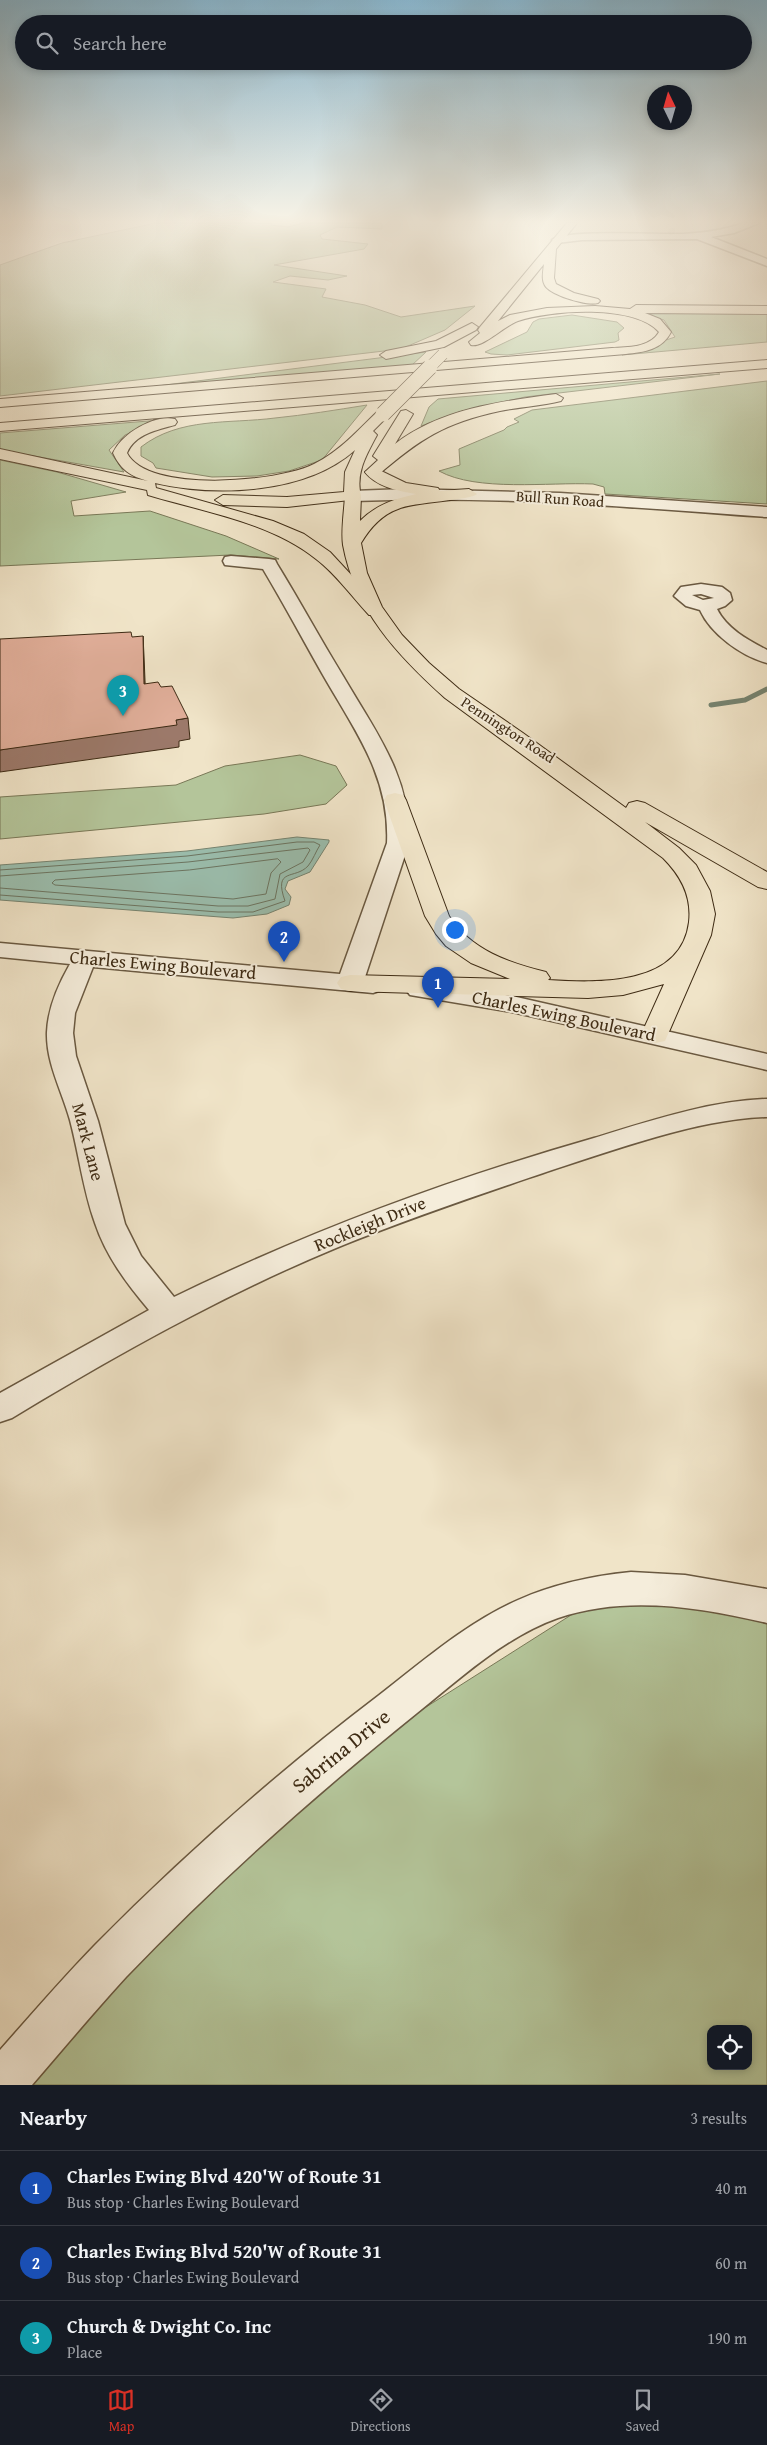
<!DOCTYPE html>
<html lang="en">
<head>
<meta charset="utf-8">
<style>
	body { margin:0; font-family:"Gentium Book Plus",serif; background:#242831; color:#f1f3f6 }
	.controls { position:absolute; right:15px; bottom:15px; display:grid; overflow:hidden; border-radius:10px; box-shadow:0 2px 8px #0003 }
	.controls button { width:45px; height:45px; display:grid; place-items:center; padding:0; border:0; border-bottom:1px solid #363941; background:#171b24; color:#f1f3f6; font:25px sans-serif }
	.compass { position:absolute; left:647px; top:85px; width:45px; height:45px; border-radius:50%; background:#171b24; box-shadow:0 2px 8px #0003; rotate:355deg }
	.you { position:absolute; left:454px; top:929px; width:18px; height:18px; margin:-12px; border:4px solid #fff; border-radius:50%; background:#1a73e8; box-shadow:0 0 0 8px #1a73e833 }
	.badge { display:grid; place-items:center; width:32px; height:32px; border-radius:50%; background:#d93025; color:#fff; font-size:16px; font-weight:700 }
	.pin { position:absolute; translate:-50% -41px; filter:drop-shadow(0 1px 2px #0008) }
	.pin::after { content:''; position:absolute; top:26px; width:18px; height:15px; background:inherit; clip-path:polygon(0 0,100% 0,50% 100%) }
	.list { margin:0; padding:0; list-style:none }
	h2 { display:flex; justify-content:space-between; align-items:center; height:65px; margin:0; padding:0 20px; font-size:21px }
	h2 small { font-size:16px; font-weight:400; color:#9ea1a6 }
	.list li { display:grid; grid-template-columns:32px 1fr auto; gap:15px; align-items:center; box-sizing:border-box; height:75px; padding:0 20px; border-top:1px solid #363941 }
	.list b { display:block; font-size:19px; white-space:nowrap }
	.list p { margin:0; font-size:16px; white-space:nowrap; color:#9ea1a6 }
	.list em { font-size:16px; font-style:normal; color:#9ea1a6 }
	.icon { flex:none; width:28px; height:28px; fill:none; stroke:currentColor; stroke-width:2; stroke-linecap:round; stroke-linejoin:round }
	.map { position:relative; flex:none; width:767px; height:2085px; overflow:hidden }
	.search { position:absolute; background:#171b24; box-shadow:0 2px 8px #0003; left:15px; right:15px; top:15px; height:55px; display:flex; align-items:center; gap:12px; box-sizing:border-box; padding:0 18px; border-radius:28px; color:#9ea1a6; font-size:19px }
	.sheet { height:290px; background:#171b24 }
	nav { display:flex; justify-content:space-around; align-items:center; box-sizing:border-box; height:70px; border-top:1px solid #363941; background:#171b24; font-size:14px; color:#9ea1a6 }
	nav a { display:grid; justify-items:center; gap:2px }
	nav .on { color:#d93025 }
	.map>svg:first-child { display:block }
	.green { fill:#b4c59a; stroke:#797857; fill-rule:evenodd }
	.water { fill:#9bbfaf; stroke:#768471 }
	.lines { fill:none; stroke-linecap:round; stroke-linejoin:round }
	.shore { stroke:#6c7562; stroke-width:1 }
	.stream { stroke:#768471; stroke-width:5 }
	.minor-casing { stroke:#6a5941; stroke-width:3 }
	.major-casing { stroke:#3e2b14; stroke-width:2 }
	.highway-casing { stroke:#3e2b14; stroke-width:2 }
	.minor { fill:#f5eddb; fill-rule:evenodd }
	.major { fill:#f0e4c8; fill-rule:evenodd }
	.highway { fill:#f0e4c8; fill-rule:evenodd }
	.highway-bridge-far1-casing { stroke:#3e2b14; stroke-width:12; stroke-linecap:butt }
	.highway-bridge-casing { stroke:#3e2b14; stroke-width:16; stroke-linecap:butt }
	.highway-bridge-far1 { stroke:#f0e4c8; stroke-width:11 }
	.highway-bridge { stroke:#f0e4c8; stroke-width:15 }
	.shaded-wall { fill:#9c796a; stroke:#3e2b14 }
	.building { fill:#dfad98; stroke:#3e2b14 }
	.labels { text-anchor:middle; stroke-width:4; stroke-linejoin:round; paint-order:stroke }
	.far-street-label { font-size:15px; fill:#3e2b14; stroke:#f5eddb }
	.street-label { font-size:18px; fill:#3e2b14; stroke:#f5eddb }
	.near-street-label { font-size:21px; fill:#3e2b14; stroke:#f5eddb }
</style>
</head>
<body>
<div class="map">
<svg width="767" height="2085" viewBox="0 0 767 2085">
	<rect width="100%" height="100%" fill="#f0e4c8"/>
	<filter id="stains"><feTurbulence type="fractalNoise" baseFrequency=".004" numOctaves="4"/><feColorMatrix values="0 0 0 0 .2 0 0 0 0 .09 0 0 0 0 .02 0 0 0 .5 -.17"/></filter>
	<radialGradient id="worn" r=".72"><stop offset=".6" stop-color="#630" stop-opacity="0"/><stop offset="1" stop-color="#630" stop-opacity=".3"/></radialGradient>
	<!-- green -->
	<path class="green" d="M 156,223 L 272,223 L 271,225 L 288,227 L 303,223 L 382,223 L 382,229 L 337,227 L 320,235 L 322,239 L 368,244 L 364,249 L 274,265 L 347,276 L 328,280 L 290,276 L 273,282 L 326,289 L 322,297 L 365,305 L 401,317 L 475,306 L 445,330 L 401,349 L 0,396 L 0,265 L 62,243 Z
		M 637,312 L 767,313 L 767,342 L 622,355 L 675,337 L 664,320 Z
		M 572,315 L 617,322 L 624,328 L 618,333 L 619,340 L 615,342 L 507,355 L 491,354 L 485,352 L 527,332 L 533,322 L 539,319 Z
		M 426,352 L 411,366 L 118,391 Z
		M 720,374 L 525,397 L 462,411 L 421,426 L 429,407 L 438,399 Z
		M 767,381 L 767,504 L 605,494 L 604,487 L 593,484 C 549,482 477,492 439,471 L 460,465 L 459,449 L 504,430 L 507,427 L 519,422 L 514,419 L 532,410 Z
		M 367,405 L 322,460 L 289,471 L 257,476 L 212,477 L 156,468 L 153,463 L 141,456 L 141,447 C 180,417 228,424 275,418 C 305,415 336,410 367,405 Z
		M 161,420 L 125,435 L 109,450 L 124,472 L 0,450 L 0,433 Z
		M 0,460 L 57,472 L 126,492 L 71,501 L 74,516 L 150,511 L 226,536 L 279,559 L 230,555 L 0,566 Z
		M 300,755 L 336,766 L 347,785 L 326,804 L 264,814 L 0,839 L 0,797 L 176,785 L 225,766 Z
		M 612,1589 L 767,1614 L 767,2085 L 18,2085 L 237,1827 ZM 711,2029 L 748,2029 L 748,2066 L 711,2066 Z"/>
	<!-- water -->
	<path class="water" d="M 297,837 L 329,840 L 329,842 L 310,872 L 288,881 L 285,889 L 291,897 L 289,905 L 267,914 L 233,918 L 0,900 L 0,865 L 187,851 Z"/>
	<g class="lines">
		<!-- shore -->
		<path class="shore" d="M 278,859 L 281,862 L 271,873 L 266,894 L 233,899 L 55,885 L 52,883 L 55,880 L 189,870 Z
			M 0,870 L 187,856 L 297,842 L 314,842 L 320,845 C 316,851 313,860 308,866 C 295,880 273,867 285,901 L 253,912 L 218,912 L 0,895
			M 0,876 L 188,862 L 308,848 L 310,850 L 303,862 L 280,874 L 275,899 L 248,906 L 218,906 L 0,888"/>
		<!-- stream -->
		<path class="stream" d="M 711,705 L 745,700 L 767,689"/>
		<!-- minor casing -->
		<g class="minor-casing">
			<path id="minor" d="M 744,223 L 759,223 L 734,233 L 711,237 L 767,259 L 767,266 L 697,239 L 582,240 L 557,243 L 552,240 C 565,229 660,235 683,234 C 704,233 724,230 744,223 Z
				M 405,489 L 560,493 L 767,507 L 767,517 C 629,507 492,495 353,501 L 345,496 L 353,491 Z
				M 231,556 L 269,559 L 275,560 L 277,564 C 300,601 320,639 343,676 C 375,731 411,776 409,843 L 365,977 L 382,980 L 386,985 L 382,990 L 373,993 L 93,967 L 75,1013 L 73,1033 L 76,1056 L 98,1121 L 125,1224 L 141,1256 L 174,1297 C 310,1231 450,1179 594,1138 C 650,1121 709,1101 767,1099 L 767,1117 C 698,1119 618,1149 552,1170 C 479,1195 407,1219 336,1248 C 223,1295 116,1355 12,1418 L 0,1422 L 0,1393 L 149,1310 C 127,1284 106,1256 95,1223 C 83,1190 79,1154 70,1120 C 62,1091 46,1063 47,1032 C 48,1008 58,985 70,964 L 0,957 L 0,943 L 340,974 L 387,843 C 390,776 355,731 323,675 C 303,640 284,604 263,569 L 225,565 L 223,561 L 225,557 Z
				M 701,584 L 722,587 L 730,593 L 732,600 L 725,606 L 717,609 C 727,629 748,640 767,650 L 767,663 C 741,656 711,634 700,610 L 686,606 L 674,596 L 681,587 ZM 701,594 L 714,598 L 703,600 L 692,595 Z
				M 419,982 L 512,996 L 767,1054 L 767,1070 L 512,1012 L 410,995 L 406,990 L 410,985 Z
				M 631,1572 L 685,1575 L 767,1589 L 767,1623 C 698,1607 626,1595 558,1618 C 504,1637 460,1679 417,1713 C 315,1795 216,1883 126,1977 C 94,2012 63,2049 32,2085 L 0,2085 L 0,2050 C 31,2015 62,1979 95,1945 C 183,1856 278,1772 378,1696 C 422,1662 466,1623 518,1600 C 554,1584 591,1576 631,1572 Z"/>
		</g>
		<!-- major casing -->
		<g class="major-casing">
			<path id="major" d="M 373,467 L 406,483 L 438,488 L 440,491 L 469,489 L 477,494 C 473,500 412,502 398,509 C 381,515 370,528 361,543 L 367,573 L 382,607 L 402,635 L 429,663 L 459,689 L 523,733 L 626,808 L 629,803 L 637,801 L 645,803 L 767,872 L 767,889 L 758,887 L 645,822 L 679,848 L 696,865 L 710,891 L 715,914 L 711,935 L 665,1041 L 655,1043 L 645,1041 L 641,1035 L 664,984 L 623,995 L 588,998 L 350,991 L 341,989 L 337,983 L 341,977 L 350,975 L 510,979 L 471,963 L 446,946 L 436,934 L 425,916 L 384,800 L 387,795 L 395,793 L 403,795 L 406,800 L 449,916 C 471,950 509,963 546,972 L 550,978 L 548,980 C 596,983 681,987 689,922 C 692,896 681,876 663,858 L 445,698 C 397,655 355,610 343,545 C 341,531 344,512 345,496 L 353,491 L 361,496 L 360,521 C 376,505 394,499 416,494 C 399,491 376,487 365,472 Z"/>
		</g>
		<!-- highway casing -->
		<g class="highway-casing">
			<path id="highway" d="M 567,223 L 577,223 L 556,249 L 554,278 L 556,284 L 574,293 L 598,299 L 600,301 L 598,303 C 587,306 554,296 546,287 C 541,281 543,272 544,264 L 498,321 L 510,315 L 547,308 L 595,306 L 630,309 L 636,305 L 767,306 L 767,314 L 645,313 L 660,319 L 671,332 C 662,350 644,352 626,354 L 0,407 L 0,399 L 612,348 C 627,347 650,348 659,332 C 634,304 551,310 518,321 C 504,326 483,348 471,345 L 469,342 L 480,333 L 478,330 L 480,327 Z
				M 472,323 L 478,327 L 476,330 L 444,347 L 386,359 L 380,355 L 386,351 L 436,341 Z
				M 767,360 L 767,368 L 0,431 L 0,423 Z
				M 556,394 L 563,398 L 561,401 C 541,406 520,407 500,411 C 444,423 420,439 378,475 L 368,475 L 365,472 L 378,460 L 373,456 L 401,411 L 406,410 L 413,414 L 395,444 C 440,409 502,401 556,394 Z
				M 383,410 L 390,414 L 373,431 L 377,435 C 367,454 355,473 361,496 L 359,499 L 287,507 L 223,505 L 215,500 L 223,495 L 287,497 L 344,492 L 345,472 L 355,450 C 306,494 216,497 155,483 L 156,488 L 273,521 L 304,534 L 330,552 L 381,607 L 384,611 L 381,615 L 369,615 C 352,597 336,574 316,559 C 270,522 204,512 148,495 L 147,490 L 0,459 L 0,449 L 148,481 C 130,476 121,470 113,453 C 121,434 154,414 175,419 L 177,422 L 175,425 C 157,430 135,434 127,453 C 148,494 279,482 314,464 C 339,452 358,430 378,411 Z"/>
		</g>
		<!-- minor -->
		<use href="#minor" class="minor"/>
		<!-- major -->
		<use href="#major" class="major"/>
		<!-- highway -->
		<use href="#highway" class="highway"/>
		<!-- highway-bridge-far1 casing -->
		<g class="highway-bridge-far1-casing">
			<path id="highway-bridge-far1" d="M 428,369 L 443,354"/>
		</g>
		<!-- highway-bridge casing -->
		<g class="highway-bridge-casing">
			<path id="highway-bridge" d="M 383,414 L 430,367"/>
		</g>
		<!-- highway-bridge-far1 -->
		<use href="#highway-bridge-far1" class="highway-bridge-far1"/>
		<!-- highway-bridge -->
		<use href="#highway-bridge" class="highway-bridge"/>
	</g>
	<!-- shaded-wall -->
	<path class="shaded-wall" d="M 143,636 L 144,656 L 146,705 L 144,684 Z
		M 188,718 L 190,739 L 179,741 L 179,747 L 0,772 L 0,750 Z"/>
	<!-- building -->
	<path class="building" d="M 131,632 L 132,637 L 143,636 L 144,684 L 158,682 L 161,687 L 172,686 L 188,718 L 176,720 L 177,725 L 0,750 L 0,639 Z"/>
	<!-- sky -->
	<linearGradient id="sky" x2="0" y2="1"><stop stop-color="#89b8d1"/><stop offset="0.43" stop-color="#f8f3e6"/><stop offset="1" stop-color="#f8f3e6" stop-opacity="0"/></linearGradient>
	<rect width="767" height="515" fill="url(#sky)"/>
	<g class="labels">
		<!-- far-street labels -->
		<g class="far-street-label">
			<text transform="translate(560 499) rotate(4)" y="5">Bull Run Road</text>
			<text transform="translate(508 730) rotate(33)" y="5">Pennington Road</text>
		</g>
		<!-- street labels -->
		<g class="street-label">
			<text transform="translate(163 965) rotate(5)" y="6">Charles Ewing Boulevard</text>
			<text transform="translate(564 1016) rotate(12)" y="6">Charles Ewing Boulevard</text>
			<text transform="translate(88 1142) rotate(75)" y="6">Mark Lane</text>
			<text transform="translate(370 1224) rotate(-22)" y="6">Rockleigh Drive</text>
		</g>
		<!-- near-street labels -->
		<g class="near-street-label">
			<text transform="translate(341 1751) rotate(-39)" y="7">Sabrina Drive</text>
		</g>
	</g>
	<rect width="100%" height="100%" filter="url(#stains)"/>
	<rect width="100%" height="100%" fill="url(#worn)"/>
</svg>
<div class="controls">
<button><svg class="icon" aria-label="locate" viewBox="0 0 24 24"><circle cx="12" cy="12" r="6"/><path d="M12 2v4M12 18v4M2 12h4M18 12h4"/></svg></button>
</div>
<svg class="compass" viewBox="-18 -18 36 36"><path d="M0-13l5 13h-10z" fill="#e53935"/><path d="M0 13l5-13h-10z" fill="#9ea1a6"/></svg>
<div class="you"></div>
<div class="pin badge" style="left:438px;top:1008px;background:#1a4fb4">1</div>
<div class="pin badge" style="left:284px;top:962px;background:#1a4fb4">2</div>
<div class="pin badge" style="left:123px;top:716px;background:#0f9aa8">3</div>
<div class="search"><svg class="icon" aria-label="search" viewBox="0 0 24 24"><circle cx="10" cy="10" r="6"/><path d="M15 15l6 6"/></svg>Search here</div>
</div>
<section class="sheet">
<h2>Nearby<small>3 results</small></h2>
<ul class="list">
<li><span class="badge" style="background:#1a4fb4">1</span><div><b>Charles Ewing Blvd 420'W of Route 31</b><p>Bus stop · Charles Ewing Boulevard</p></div><em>40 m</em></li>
<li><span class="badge" style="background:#1a4fb4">2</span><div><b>Charles Ewing Blvd 520'W of Route 31</b><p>Bus stop · Charles Ewing Boulevard</p></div><em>60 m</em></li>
<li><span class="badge" style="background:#0f9aa8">3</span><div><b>Church &amp; Dwight Co. Inc</b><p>Place</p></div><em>190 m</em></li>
</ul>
</section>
<nav>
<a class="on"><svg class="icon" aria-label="map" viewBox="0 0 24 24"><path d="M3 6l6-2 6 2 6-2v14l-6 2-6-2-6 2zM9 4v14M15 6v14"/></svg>Map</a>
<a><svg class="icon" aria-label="directions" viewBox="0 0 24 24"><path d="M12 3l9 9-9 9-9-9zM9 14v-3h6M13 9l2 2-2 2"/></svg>Directions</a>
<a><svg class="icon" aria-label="saved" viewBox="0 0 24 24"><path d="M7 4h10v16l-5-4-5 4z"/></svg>Saved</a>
</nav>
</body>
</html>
